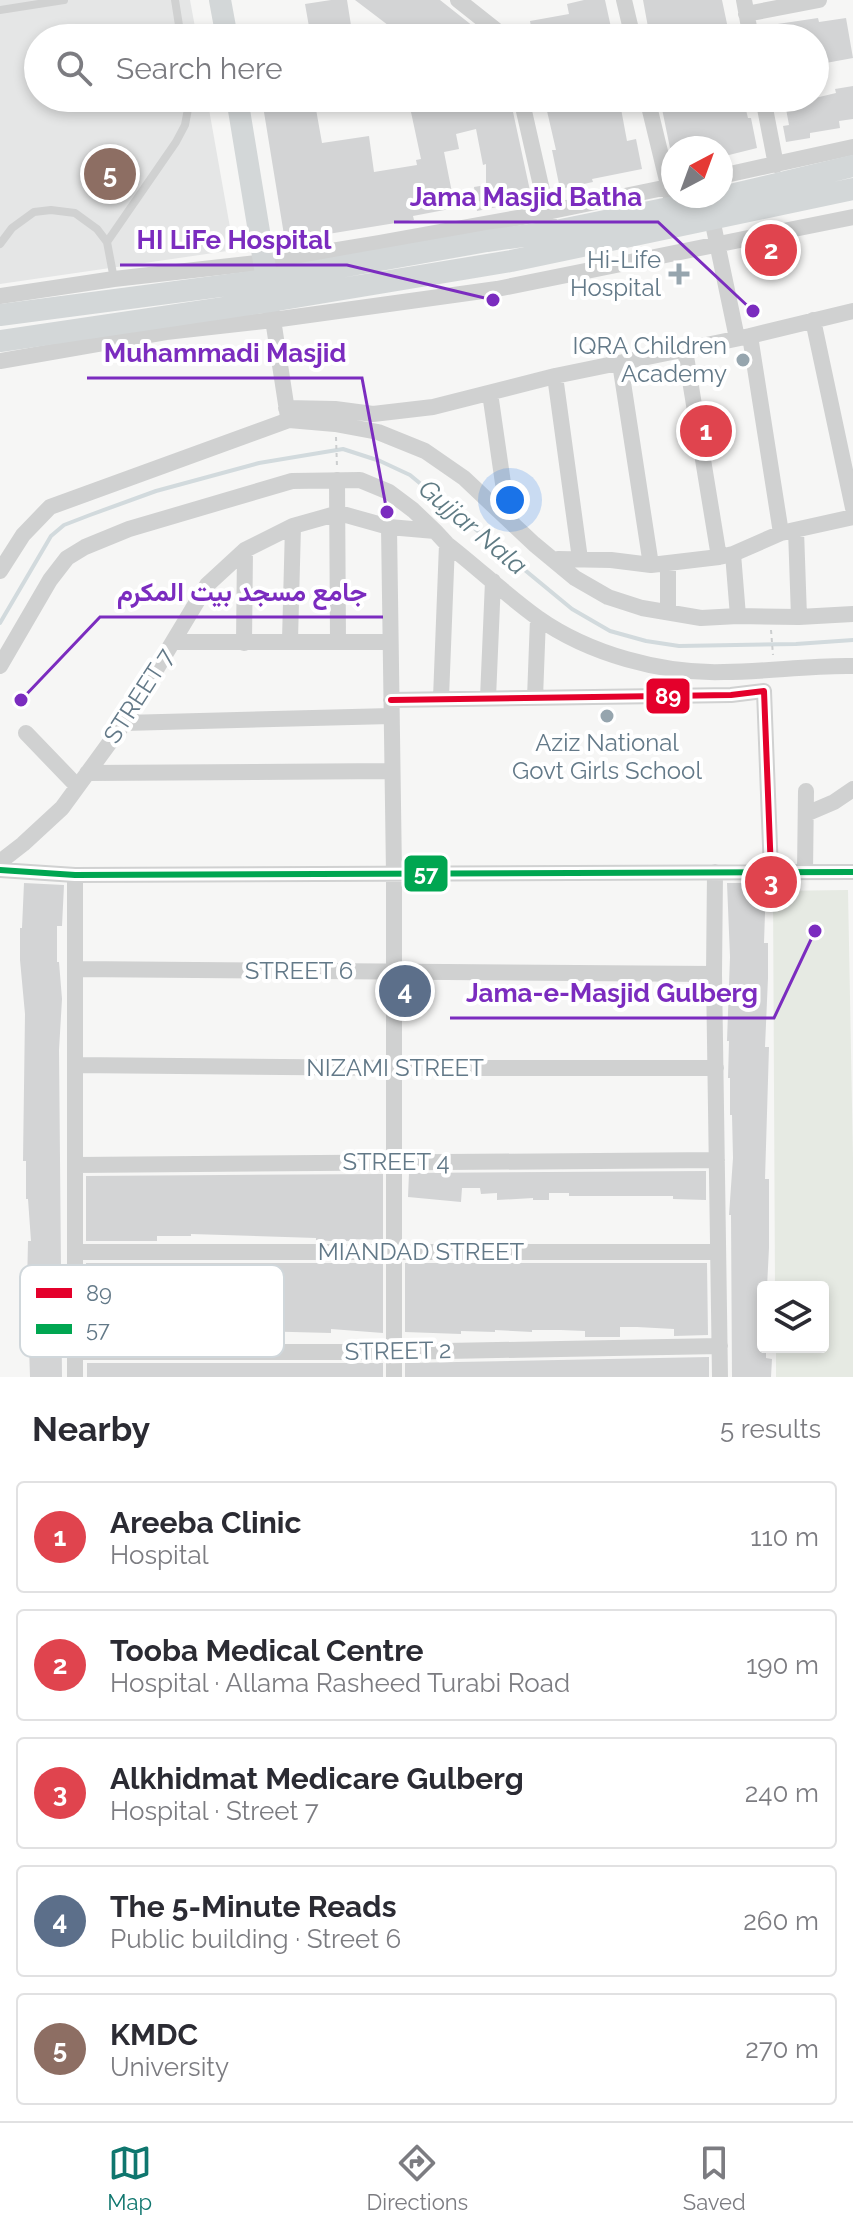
<!DOCTYPE html>
<html lang="en">
<head>
<meta charset="utf-8">
<style>
	body { margin:0; font-family:Raleway,Vazirmatn,sans-serif; background:#f7f7f7; color:#2b2b33 }
	.controls { position:absolute; right:24px; bottom:24px; display:grid; overflow:hidden; border-radius:8px; box-shadow:0 4px 12px #0003 }
	.controls button { width:72px; height:72px; display:grid; place-items:center; padding:0; border:0; border-bottom:2px solid #e1e1e2; background:#fff; color:#2b2b33; font:40px sans-serif }
	.compass { position:absolute; left:661px; top:136px; width:72px; height:72px; border-radius:50%; background:#fff; box-shadow:0 4px 12px #0003; rotate:41deg }
	.you { position:absolute; left:510px; top:500px; width:28px; height:28px; margin:-20px; border:6px solid #fff; border-radius:50%; background:#1a73e8; box-shadow:0 0 0 12px #1a73e833 }
	.badge { display:grid; place-items:center; width:52px; height:52px; border-radius:50%; background:#0f766e; color:#fff; font-size:26px; font-weight:700 }
	.pin { position:absolute; translate:-50% -50%; border:4px solid #fff; box-shadow:0 2px 8px #0006 }
	.list { margin:0; padding:0; list-style:none }
	h2 { display:flex; justify-content:space-between; align-items:center; height:104px; margin:0; padding:0 32px; font-size:34px }
	h2 small { font-size:26px; font-weight:400; color:#7c7c81 }
	.list li { display:grid; grid-template-columns:52px 1fr auto; gap:24px; align-items:center; box-sizing:border-box; height:112px; margin:0 16px 16px; padding:0 16px; border:2px solid #e1e1e2; border-radius:8px }
	.list b { display:block; font-size:30px; white-space:nowrap }
	.list p { margin:0; font-size:26px; white-space:nowrap; color:#7c7c81 }
	.list em { font-size:26px; font-style:normal; color:#7c7c81 }
	.icon { flex:none; width:44px; height:44px; fill:none; stroke:currentColor; stroke-width:2; stroke-linecap:round; stroke-linejoin:round }
	.map { position:relative; flex:none; width:853px; height:1377px; overflow:hidden }
	.search { position:absolute; background:#fff; box-shadow:0 4px 12px #0003; left:24px; right:24px; top:24px; height:88px; display:flex; align-items:center; gap:20px; box-sizing:border-box; padding:0 28px; border-radius:44px; color:#7c7c81; font-size:30px }
	.sheet { height:744px; background:#fff }
	nav { display:flex; justify-content:space-around; align-items:center; box-sizing:border-box; height:112px; border-top:2px solid #e1e1e2; background:#fff; font-size:22px; color:#7c7c81 }
	nav a { display:grid; justify-items:center; gap:4px }
	nav .on { color:#0f766e }
	.map>svg:first-child { display:block }
	.built { fill:#e5e6e6 }
	.green { fill:#e6eae3 }
	.lines { fill:none; stroke-linecap:round; stroke-linejoin:round }
	.stream { stroke:#d2dadd; stroke-width:4 }
	.building { fill:#d3d4d5 }
	.path { stroke:#cccecf; stroke-width:2; stroke-dasharray:4 4; stroke-linecap:butt }
	.service { stroke:#d0d1d1; stroke-width:8 }
	.minor { stroke:#d0d1d1; stroke-width:16 }
	.secondary { stroke:#d3d7d8; stroke-width:22 }
	.bus-1-casing { stroke:#fff; stroke-width:12 }
	.bus-2-casing { stroke:#fff; stroke-width:12 }
	.bus-1 { stroke:#e4002b; stroke-width:6 }
	.bus-2 { stroke:#00a651; stroke-width:6 }
	.poi-dot { fill:#96a5ae; stroke:#fff; stroke-width:3 }
	.labels { text-anchor:middle; stroke-width:8; stroke-linejoin:round; paint-order:stroke }
	.poi-label { font-size:24px; fill:#637988; stroke:#fff; text-anchor:end }
	.street-label { font-size:24px; fill:#637988; stroke:#fff }
	.water-label { font-size:26px; font-style:italic; fill:#5f7b84; stroke:#fff }
	.key { fill:#fff; stroke:#d0d7db; stroke-width:2 }
	.key-label { font-size:22px; fill:#637988 }
	.leader { fill:none; stroke:#7b2cbf; stroke-width:3 }
	.callout-dot { fill:#7b2cbf; stroke:#fff; stroke-width:3 }
	.callout-label { font-size:26px; text-anchor:middle; font-weight:bold; fill:#7b2cbf; stroke:#fff; stroke-width:8; stroke-linejoin:round; paint-order:stroke }
	.line-badge { stroke:#fff; stroke-width:3 }
	.badge-label { font-size:22px; text-anchor:middle; font-weight:bold; fill:#fff }
</style>
</head>
<body>
<div class="map">
<svg width="853" height="1377" viewBox="0 0 853 1377">
	<rect width="100%" height="100%" fill="#f6f6f5"/>
	<!-- built -->
	<path class="built" d="M 0,0 L 190,0 L 197,38 L 38,38 L 38,98 L 207,98 L 234,250 L 0,284 Z"/>
	<!-- green -->
	<path class="green" d="M 848,890 L 853,1159 L 853,1377 L 776,1377 L 776,1347 L 823,1347 L 823,1287 L 775,1287 L 773,891 Z"/>
	<g class="lines">
		<!-- stream -->
		<path class="stream" d="M 0,623 L 51,536 L 64,525 L 90,515 L 156,491 L 259,463 L 343,449 L 380,461 L 410,475 L 572,609 L 610,631 L 646,641 L 679,646 L 796,644 L 853,640"/>
	</g>
	<!-- building -->
	<path class="building" d="M 331,0 L 347,0 L 353,38 L 311,38 L 305,4 Z
		M 355,0 L 440,0 L 488,38 L 405,38 Z
		M 584,0 L 605,0 L 612,32 L 608,32 L 609,38 L 533,38 L 530,21 L 569,14 L 567,4 Z
		M 643,0 L 722,0 L 730,38 L 697,38 L 696,34 L 673,38 L 650,38 Z
		M 818,18 L 819,22 L 846,18 L 853,58 L 815,65 L 815,38 L 766,38 L 764,26 Z
		M 853,86 L 853,119 L 839,121 L 840,128 L 810,133 L 810,138 L 786,142 L 783,126 L 789,125 L 784,98 L 815,98 L 836,93 L 835,89 Z
		M 314,98 L 322,143 L 369,136 L 374,172 L 417,165 L 416,160 L 421,159 L 408,98 L 510,98 L 532,200 L 477,211 L 474,187 L 486,185 L 486,164 L 483,165 L 476,129 L 456,134 L 459,149 L 444,152 L 455,208 L 413,216 L 414,220 L 285,241 L 263,106 Z
		M 544,98 L 619,98 L 627,141 L 636,139 L 642,169 L 592,179 L 593,182 L 560,189 L 552,150 L 556,150 Z
		M 697,98 L 743,98 L 748,118 L 751,118 L 757,148 L 721,157 L 721,148 L 670,148 L 661,104 Z
		M 24,883 L 64,885 L 62,926 L 57,926 L 57,962 L 59,962 L 62,999 L 59,1050 L 62,1377 L 30,1377 L 27,1287 L 28,1241 L 31,1241 L 28,1199 L 26,1199 L 26,1161 L 23,1161 L 25,1014 L 20,960 L 20,928 L 22,928 Z
		M 727,883 L 766,883 L 764,943 L 768,943 L 768,978 L 765,1047 L 769,1047 L 765,1179 L 769,1179 L 769,1248 L 767,1287 L 763,1287 L 763,1347 L 766,1347 L 766,1358 L 772,1359 L 771,1377 L 732,1377 L 731,1215 L 729,1215 L 733,1158 L 732,1115 L 730,1115 L 730,1078 L 728,1078 L 729,1041 L 727,1041 L 730,957 Z
		M 706,1171 L 706,1200 L 673,1199 L 673,1196 L 569,1196 L 569,1193 L 549,1193 L 549,1200 L 533,1200 L 533,1198 L 497,1200 L 497,1193 L 481,1194 L 480,1188 L 462,1188 L 461,1202 L 408,1197 L 409,1173 Z
		M 383,1174 L 383,1240 L 350,1239 L 350,1241 L 330,1241 L 316,1240 L 316,1238 L 191,1234 L 191,1236 L 157,1236 L 157,1241 L 86,1241 L 86,1176 Z
		M 86,1263 L 383,1263 L 383,1333 L 331,1329 L 331,1333 L 209,1330 L 209,1337 L 174,1337 L 173,1341 L 141,1341 L 141,1334 L 86,1333 Z
		M 405,1263 L 707,1263 L 708,1335 L 674,1336 L 674,1329 L 637,1327 L 620,1327 L 620,1337 L 585,1337 L 585,1331 L 561,1330 L 532,1330 L 532,1332 L 495,1330 L 495,1332 L 461,1331 L 461,1334 L 405,1332 Z
		M 709,1357 L 709,1377 L 405,1377 L 405,1363 Z
		M 87,1363 L 383,1363 L 383,1377 L 87,1377 Z"/>
	<g class="lines">
		<!-- path -->
		<path class="path" d="M 336,437 L 337,467
			M 771,630 L 773,655"/>
		<!-- service -->
		<path class="service" d="M 175,0 L 181,38
			M 0,10 L 64,0
			M 107,242 L 176,142 L 185,125 L 190,98
			M 0,244 L 12,228 L 34,212 L 51,210 L 75,213 L 97,229 L 107,242 L 114,279"/>
		<!-- minor -->
		<path class="minor" d="M 458,0 L 506,38
			M 624,0 L 633,38
			M 744,0 L 751,38
			M 746,14 L 819,0
			M 521,98 L 549,221
			M 647,98 L 671,197
			M 763,98 L 776,165
			M 721,176 L 853,147
			M 712,219 L 737,338
			M 0,296 L 114,279 L 265,262 L 380,243 L 523,217 L 673,186
			M 272,313 L 288,417
			M 813,320 L 853,508
			M 750,336 L 781,533
			M 685,350 L 719,557
			M 0,361 L 166,332 L 273,320 L 497,289 L 853,217
			M 620,363 L 651,565
			M 555,376 L 580,559
			M 490,393 L 507,511 L 503,514
			M 286,408 L 335,409 L 373,414 L 433,407 L 555,376 L 750,336 L 853,311
			M 337,480 L 338,641
			M 389,527 L 394,873 L 394,1377
			M 796,530 L 799,617
			M 733,554 L 738,616
			M 556,562 L 558,559 L 611,560 L 651,565 L 719,557 L 733,554 L 781,533 L 853,517
			M 668,563 L 668,612
			M 0,571 L 23,535 L 50,507 L 289,420 L 335,424 L 378,432 L 425,451 L 464,478 L 534,544 L 575,578 L 608,597 L 642,608 L 701,618 L 738,616 L 799,617 L 853,614
			M 290,640 L 293,526
			M 174,642 L 390,642
			M 244,643 L 245,550
			M 0,666 L 50,580 L 67,558 L 85,547 L 129,529 L 292,481 L 360,480 L 389,492 L 413,510 L 435,531
			M 441,698 L 447,544
			M 488,698 L 493,581
			M 535,698 L 538,618
			M 391,700 L 731,695 L 764,691 L 771,872
			M 124,723 L 391,716
			M 26,733 L 77,786
			M 87,773 L 392,771
			M 806,814 L 834,802 L 853,789
			M 0,862 L 23,844 L 62,808 L 124,723 L 207,585 L 245,550 L 293,526 L 339,513 L 389,527 L 435,531 L 447,544 C 478,568 506,595 538,618 C 589,654 662,674 724,672 C 767,672 810,665 853,666
			M 0,870 L 75,875 L 853,872
			M 715,872 L 714,974 L 720,1377
			M 805,872 L 806,791
			M 75,969 L 714,974
			M 75,1065 L 394,1068 L 716,1068
			M 76,1165 L 717,1160
			M 76,1252 L 718,1252
			M 76,1352 L 394,1352 L 720,1346
			M 75,1377 L 75,875"/>
		<!-- secondary -->
		<path class="secondary" d="M 220,0 L 227,38
			M 237,98 L 267,280
			M 0,315 L 267,280 L 487,241 L 551,232 L 718,198 L 853,166
			M 0,341 L 270,301 L 511,261 L 853,189"/>
		<!-- bus-1 casing -->
		<g class="bus-1-casing">
			<path id="bus-1" d="M 391,700 L 731,695 L 764,691 L 771,872"/>
		</g>
		<!-- bus-2 casing -->
		<g class="bus-2-casing">
			<path id="bus-2" d="M 0,870 L 75,875 L 853,872"/>
		</g>
		<!-- bus-1 -->
		<use href="#bus-1" class="bus-1"/>
		<!-- bus-2 -->
		<use href="#bus-2" class="bus-2"/>
	</g>
	<!-- markers -->
	<g class="poi-dot">
		<path d="M675 262h8v8h8v8h-8v8h-8v-8h-8v-8h8z"/>
		<circle cx="743" cy="360" r="8"/>
		<circle cx="607" cy="716" r="8"/>
	</g>
	<g class="labels">
		<!-- poi labels -->
		<g class="poi-label">
			<text x="661" y="268">Hi-Life<tspan x="661" dy="28">Hospital</tspan></text>
			<text x="727" y="354">IQRA Children<tspan x="727" dy="28">Academy</tspan></text>
			<text x="607" y="751" text-anchor="middle">Aziz National<tspan x="607" dy="28">Govt Girls School</tspan></text>
		</g>
		<!-- street labels -->
		<g class="street-label">
			<text transform="translate(139 696) rotate(-57)" y="8">STREET 7</text>
			<text x="299" y="979">STREET 6</text>
			<text x="395" y="1076">NIZAMI STREET</text>
			<text x="396" y="1170">STREET 4</text>
			<text x="421" y="1260">MIANDAD STREET</text>
			<text transform="translate(398 1351) rotate(-1)" y="8">STREET 2</text>
		</g>
		<!-- water labels -->
		<g class="water-label">
			<text transform="translate(473 527) rotate(40)" y="9">Gujjar Nala</text>
		</g>
	</g>
	<!-- legend -->
	<rect x="20" y="1265" width="264" height="92" rx="12" class="key"/>
	<rect x="36" y="1288" width="36" height="10" fill="#e4002b"/>
	<rect x="36" y="1324" width="36" height="10" fill="#00a651"/>
	<g class="key-label">
		<text x="86" y="1301">89</text>
		<text x="86" y="1337">57</text>
	</g>
	<!-- callouts -->
	<path class="leader" d="M753 311L658 222H394M493 300L347 265H120M387 512L362 378H87M21 700L100 617H383M815 931L774 1018H450"/>
	<g class="callout-dot">
		<circle cx="753" cy="311" r="8"/>
		<circle cx="493" cy="300" r="8"/>
		<circle cx="387" cy="512" r="8"/>
		<circle cx="21" cy="700" r="8"/>
		<circle cx="815" cy="931" r="8"/>
	</g>
	<g class="callout-label">
		<text x="526" y="206">Jama Masjid Batha</text>
		<text x="234" y="249">HI LiFe Hospital</text>
		<text x="225" y="362">Muhammadi Masjid</text>
		<text x="242" y="601">جامع مسجد بیت المکرم</text>
		<text x="612" y="1002">Jama-e-Masjid Gulberg</text>
	</g>
	<g class="line-badge">
		<rect x="645" y="677" width="46" height="38" rx="8" fill="#e4002b"/>
		<rect x="403" y="854" width="46" height="39" rx="8" fill="#00a651"/>
	</g>
	<g class="badge-label">
		<text x="668" y="704">89</text>
		<text x="426" y="881">57</text>
	</g>
</svg>
<div class="controls">
<button><svg class="icon" aria-label="layers" viewBox="0 0 24 24"><path d="M12 4l9 5-9 5-9-5zM3 14l9 5 9-5"/></svg></button>
</div>
<svg class="compass" viewBox="-18 -18 36 36"><path d="M0-13l5 13h-10z" fill="#e53935"/><path d="M0 13l5-13h-10z" fill="#7c7c81"/></svg>
<div class="you"></div>
<div class="pin badge" style="left:706px;top:431px;background:#e0444e">1</div>
<div class="pin badge" style="left:771px;top:250px;background:#e0444e">2</div>
<div class="pin badge" style="left:771px;top:882px;background:#e0444e">3</div>
<div class="pin badge" style="left:405px;top:991px;background:#5c6f8a">4</div>
<div class="pin badge" style="left:110px;top:174px;background:#8d6e63">5</div>
<div class="search"><svg class="icon" aria-label="search" viewBox="0 0 24 24"><circle cx="10" cy="10" r="6"/><path d="M15 15l6 6"/></svg>Search here</div>
</div>
<section class="sheet">
<h2>Nearby<small>5 results</small></h2>
<ul class="list">
<li><span class="badge" style="background:#e0444e">1</span><div><b>Areeba Clinic</b><p>Hospital</p></div><em>110 m</em></li>
<li><span class="badge" style="background:#e0444e">2</span><div><b>Tooba Medical Centre</b><p>Hospital · Allama Rasheed Turabi Road</p></div><em>190 m</em></li>
<li><span class="badge" style="background:#e0444e">3</span><div><b>Alkhidmat Medicare Gulberg</b><p>Hospital · Street 7</p></div><em>240 m</em></li>
<li><span class="badge" style="background:#5c6f8a">4</span><div><b>The 5-Minute Reads</b><p>Public building · Street 6</p></div><em>260 m</em></li>
<li><span class="badge" style="background:#8d6e63">5</span><div><b>KMDC</b><p>University</p></div><em>270 m</em></li>
</ul>
</section>
<nav>
<a class="on"><svg class="icon" aria-label="map" viewBox="0 0 24 24"><path d="M3 6l6-2 6 2 6-2v14l-6 2-6-2-6 2zM9 4v14M15 6v14"/></svg>Map</a>
<a><svg class="icon" aria-label="directions" viewBox="0 0 24 24"><path d="M12 3l9 9-9 9-9-9zM9 14v-3h6M13 9l2 2-2 2"/></svg>Directions</a>
<a><svg class="icon" aria-label="saved" viewBox="0 0 24 24"><path d="M7 4h10v16l-5-4-5 4z"/></svg>Saved</a>
</nav>
</body>
</html>
